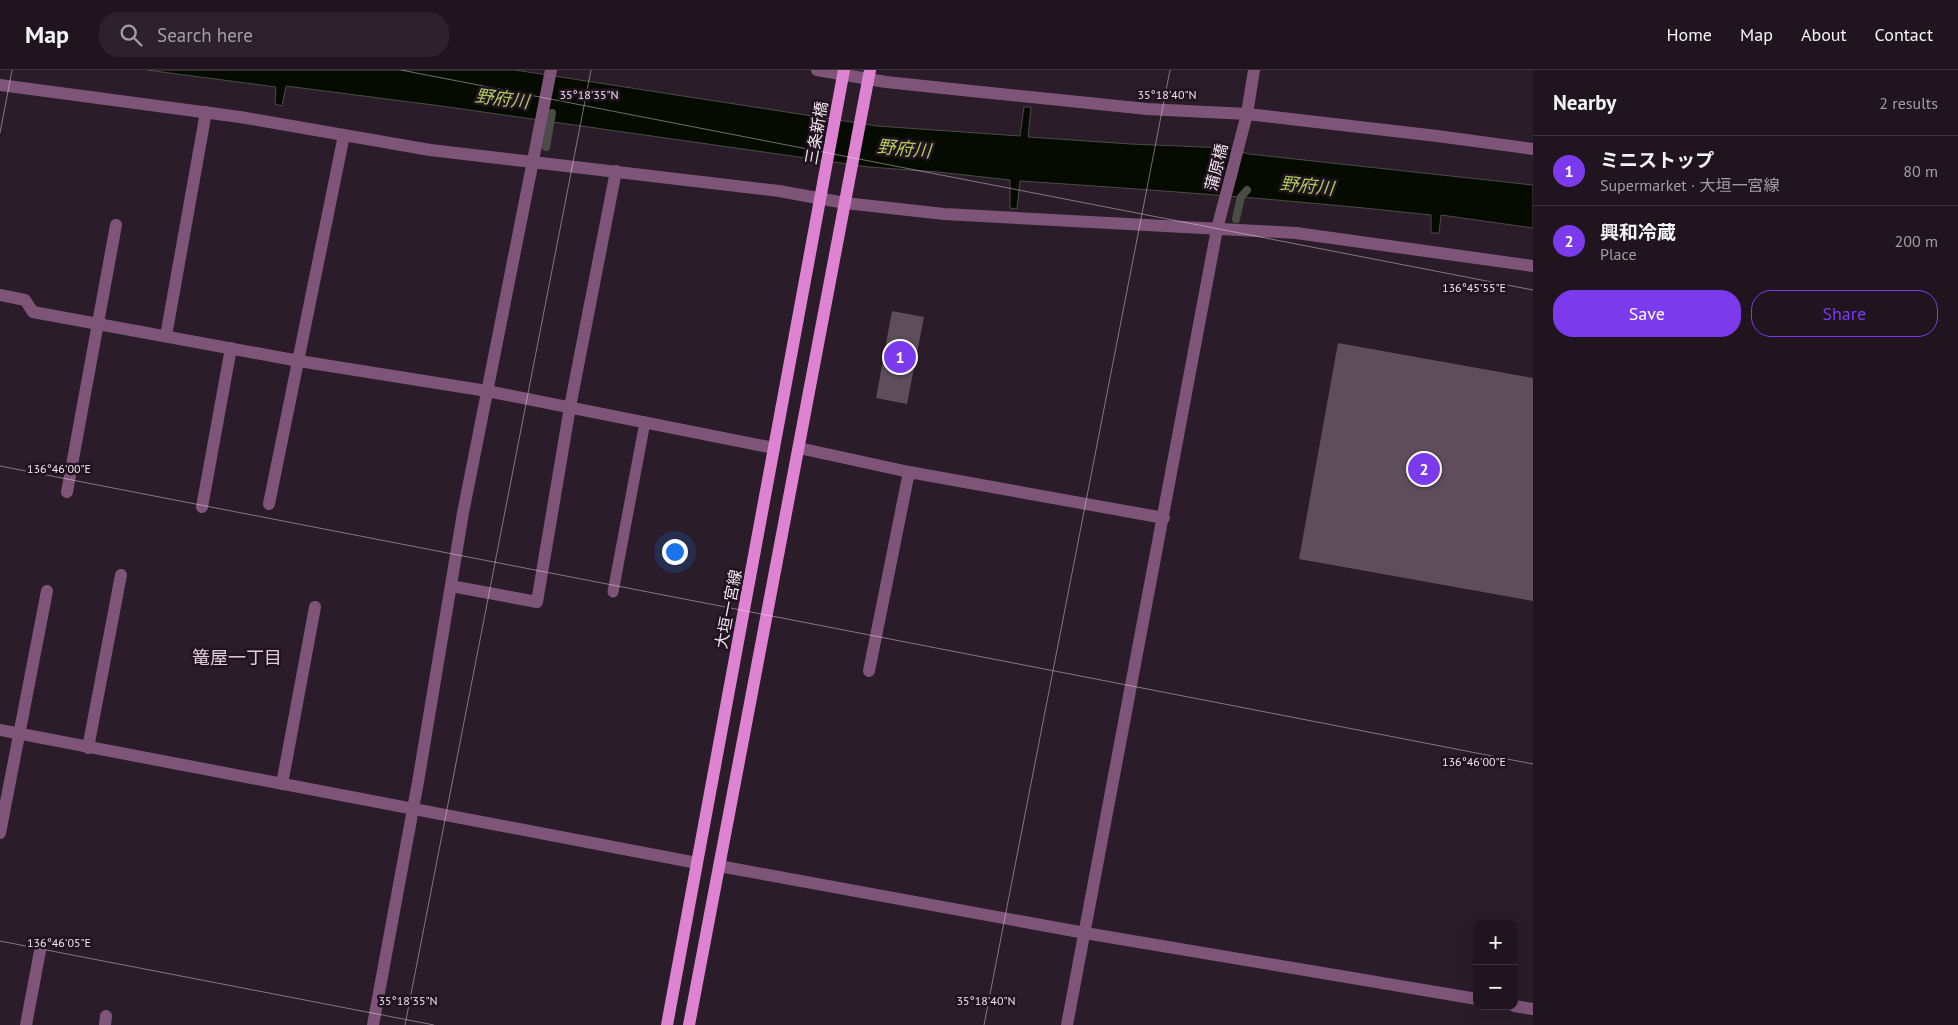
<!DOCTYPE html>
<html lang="en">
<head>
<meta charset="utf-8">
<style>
	body { margin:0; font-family:"PT Sans","Noto Sans JP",sans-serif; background:#2d222c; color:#f1f3f6 }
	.controls { position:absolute; right:15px; bottom:15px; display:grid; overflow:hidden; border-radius:10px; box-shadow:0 5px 20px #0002 }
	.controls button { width:45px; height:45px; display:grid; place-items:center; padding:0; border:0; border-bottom:1px solid #3d343d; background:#20151f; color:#f1f3f6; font:25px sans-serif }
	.you { position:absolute; left:674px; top:481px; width:18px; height:18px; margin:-12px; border:4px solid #fff; border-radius:50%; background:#1a73e8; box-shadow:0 0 0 8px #1a73e833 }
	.badge { display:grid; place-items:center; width:32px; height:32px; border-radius:50%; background:#7c3aed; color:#fff; font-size:16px; font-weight:700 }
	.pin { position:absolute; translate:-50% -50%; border:2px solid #fff; box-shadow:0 1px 5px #0006 }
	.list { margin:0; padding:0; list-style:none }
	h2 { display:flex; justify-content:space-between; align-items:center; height:65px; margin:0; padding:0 20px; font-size:21px }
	h2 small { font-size:16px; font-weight:400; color:#a29fa4 }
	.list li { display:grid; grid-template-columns:32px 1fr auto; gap:15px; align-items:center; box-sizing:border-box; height:70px; padding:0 20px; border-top:1px solid #3d343d }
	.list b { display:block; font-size:19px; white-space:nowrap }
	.list p { margin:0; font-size:16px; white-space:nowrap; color:#a29fa4 }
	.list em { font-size:16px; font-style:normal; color:#a29fa4 }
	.actions { display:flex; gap:10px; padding:15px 20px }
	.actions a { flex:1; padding:11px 0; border:1px solid #7c3aed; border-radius:20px; text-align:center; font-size:18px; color:#7c3aed }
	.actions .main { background:#7c3aed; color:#fff }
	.icon { flex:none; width:28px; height:28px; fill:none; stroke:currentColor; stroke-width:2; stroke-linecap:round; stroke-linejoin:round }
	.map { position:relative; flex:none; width:1533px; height:955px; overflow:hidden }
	header { display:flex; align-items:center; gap:30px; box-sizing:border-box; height:70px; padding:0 25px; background:#20151f; border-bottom:1px solid #3d343d }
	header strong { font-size:24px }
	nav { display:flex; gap:28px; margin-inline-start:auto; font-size:18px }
	.search { width:350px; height:45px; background:#2d222c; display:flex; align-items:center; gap:12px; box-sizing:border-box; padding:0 18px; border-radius:20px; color:#a29fa4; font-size:19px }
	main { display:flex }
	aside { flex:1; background:#20151f }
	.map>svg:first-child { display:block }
	.water { fill:#060b00; stroke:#4c4c47 }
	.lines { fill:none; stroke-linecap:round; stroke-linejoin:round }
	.stream { stroke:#4c4c47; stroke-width:8 }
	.building { fill:#5f4d5c }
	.service { stroke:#7f5479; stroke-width:11 }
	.minor { stroke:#7f5479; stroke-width:12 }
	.primary { stroke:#de83d2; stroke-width:12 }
	.ticks { fill:none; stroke:#f0e5ee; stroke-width:1; stroke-opacity:0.45 }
	.labels { text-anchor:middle; stroke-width:5; stroke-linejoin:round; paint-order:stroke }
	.street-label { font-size:16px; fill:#f0e5ee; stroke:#21131f }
	.water-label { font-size:18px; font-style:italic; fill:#b0cc5a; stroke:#21131f }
	.neighbourhood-label { font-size:18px; fill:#e2ccde; stroke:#21131f }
	.ticks-label { font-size:12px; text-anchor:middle; fill:#f0e5ee; stroke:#21131f; stroke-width:5; stroke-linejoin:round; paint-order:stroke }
</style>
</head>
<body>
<header>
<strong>Map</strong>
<div class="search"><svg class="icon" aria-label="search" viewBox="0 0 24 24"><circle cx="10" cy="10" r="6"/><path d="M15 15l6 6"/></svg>Search here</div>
<nav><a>Home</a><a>Map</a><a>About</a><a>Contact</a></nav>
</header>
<main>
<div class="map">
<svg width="1533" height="955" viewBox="0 0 1533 955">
	<rect width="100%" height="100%" fill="#2b1c29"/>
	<!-- water -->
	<path class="water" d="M 147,0 L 515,0 L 877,56 L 1020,66 L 1024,37 L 1031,37 L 1028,67 L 1131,74 L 1227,78 L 1249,84 L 1533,115 L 1533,158 L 1441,145 L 1439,163 L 1431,163 L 1431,145 C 1294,130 1157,120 1020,111 L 1017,139 L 1010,138 L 1010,110 L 938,102 L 869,97 L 441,36 L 286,16 L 282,36 L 275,34 L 276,17 Z"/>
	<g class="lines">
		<!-- stream -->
		<path class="stream" d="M 546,77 L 552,43
			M 1236,149 L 1241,127 L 1247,120"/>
	</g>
	<!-- building -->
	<path class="building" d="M 892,241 L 924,247 L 907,334 L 876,328 Z
		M 1338,273 L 1533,308 L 1533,531 L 1299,489 Z"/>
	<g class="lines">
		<!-- service -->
		<path class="service" d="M 613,522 L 645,352"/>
		<!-- minor -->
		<path class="minor" d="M 817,0 L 886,12 L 981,22 L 1147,39 L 1247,44 L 1437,66 L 1533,79
			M 0,15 L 240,47 L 430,80 L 779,121 L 845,133 L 944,144 L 1296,163 L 1533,196
			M 0,225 L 25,230 L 33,242 L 299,291 L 487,321 L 774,378
			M 166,266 L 206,42
			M 799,378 L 909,402 L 1164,448
			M 67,422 L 116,155
			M 269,434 L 344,65
			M 202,437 L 231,278
			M 451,516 L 537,532 L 570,337 L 616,101
			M 869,601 L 909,402
			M 0,660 L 697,793
			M 88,678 L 121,505
			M 282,714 L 315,537
			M 0,763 L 47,521
			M 719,796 L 1085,863 L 1477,929
			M 1514,936 L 1533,939
			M 26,955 L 40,881
			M 105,955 L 106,946
			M 373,955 L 418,712 L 463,443 L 551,0
			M 1067,955 L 1217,159 L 1247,44 L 1254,0"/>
		<!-- primary -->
		<path class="primary" d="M 667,955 L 844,0
			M 689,955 L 870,0"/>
	</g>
	<!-- ticks -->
	<path class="ticks" d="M 401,0 L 1533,220M 0,63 L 12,0M 0,396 L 1533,694M 0,871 L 434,955M 405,955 L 591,0M 984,955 L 1170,0"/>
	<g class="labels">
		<!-- street labels -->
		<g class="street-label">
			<text transform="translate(816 63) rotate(-80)" y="6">三条新橋</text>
			<text transform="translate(1216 97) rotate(-76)" y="6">蒲原橋</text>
			<text transform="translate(728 539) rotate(-79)" y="6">大垣一宮線</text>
		</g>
		<!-- water labels -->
		<g class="water-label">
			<text transform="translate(502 29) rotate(7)" y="6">野府川</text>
			<text transform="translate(904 79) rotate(5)" y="6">野府川</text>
			<text transform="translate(1307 116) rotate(6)" y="6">野府川</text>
		</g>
		<!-- neighbourhood labels -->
		<g class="neighbourhood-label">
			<text x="237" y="594">篭屋一丁目</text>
		</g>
	</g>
	<g class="ticks-label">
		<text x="589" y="29">35°18'35"N</text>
		<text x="1167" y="29">35°18'40"N</text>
		<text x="1474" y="222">136°45'55"E</text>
		<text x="59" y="403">136°46'00"E</text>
		<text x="1474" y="696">136°46'00"E</text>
		<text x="59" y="877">136°46'05"E</text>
		<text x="408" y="935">35°18'35"N</text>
		<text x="986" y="935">35°18'40"N</text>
	</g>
</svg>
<div class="controls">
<button>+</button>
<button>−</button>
</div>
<div class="you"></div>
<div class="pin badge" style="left:900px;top:287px">1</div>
<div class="pin badge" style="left:1424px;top:399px">2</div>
</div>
<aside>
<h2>Nearby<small>2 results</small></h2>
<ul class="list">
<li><span class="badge">1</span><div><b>ミニストップ</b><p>Supermarket · 大垣一宮線</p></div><em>80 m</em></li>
<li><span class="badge">2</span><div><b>興和冷蔵</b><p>Place</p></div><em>200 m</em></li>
</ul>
<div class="actions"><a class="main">Save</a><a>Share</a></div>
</aside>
</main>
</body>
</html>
